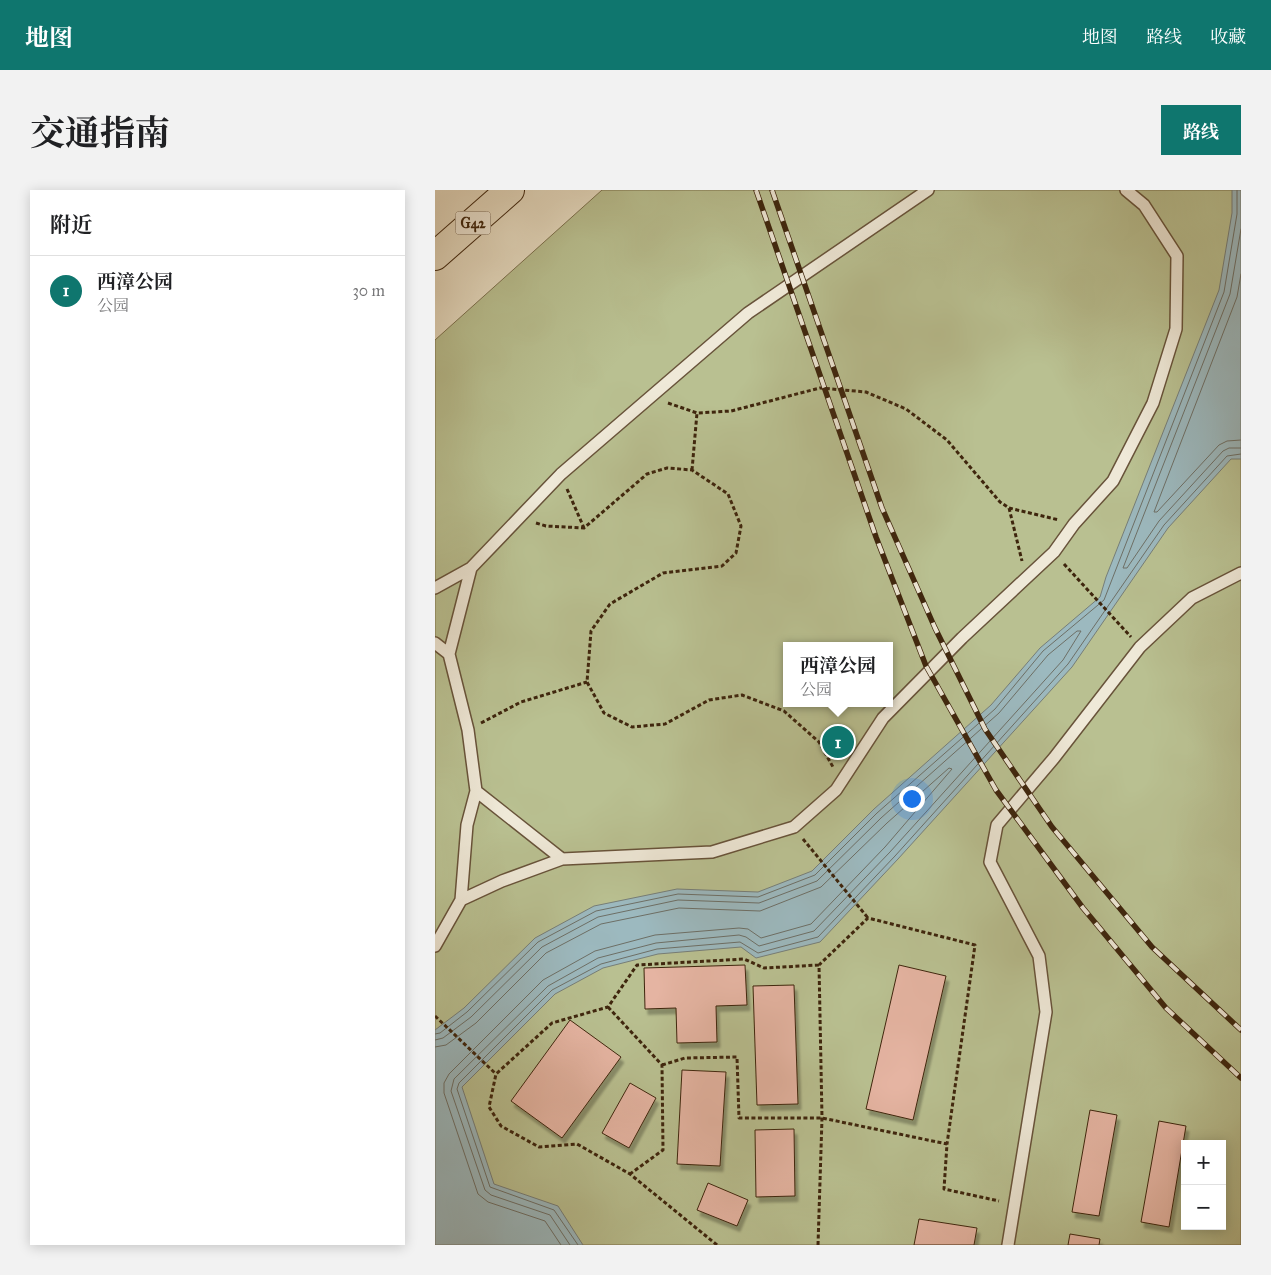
<!DOCTYPE html>
<html lang="zh">
<head>
<meta charset="utf-8">
<style>
	body { margin:0; font-family:"IM FELL Great Primer","Noto Serif SC",serif; background:#f2f2f2; color:#202124 }
	.controls { position:absolute; right:15px; bottom:15px; display:grid; overflow:hidden; border-radius:0px; box-shadow:0 2px 12px #0003 }
	.controls button { width:45px; height:45px; display:grid; place-items:center; padding:0; border:0; border-bottom:1px solid #e0e0e0; background:#fff; color:#202124; font:25px sans-serif }
	.you { position:absolute; left:476px; top:608px; width:18px; height:18px; margin:-12px; border:4px solid #fff; border-radius:50%; background:#1a73e8; box-shadow:0 0 0 8px #1a73e833 }
	.badge { display:grid; place-items:center; width:32px; height:32px; border-radius:50%; background:#0f766e; color:#fff; font-size:16px; font-weight:700 }
	.pin { position:absolute; translate:-50% -50%; border:2px solid #fff; box-shadow:0 1px 5px #0006 }
	.popup { position:absolute; left:348px; top:452px; width:110px; height:65px; box-sizing:border-box; display:grid; place-content:center; border-radius:0px; background:#fff; filter:drop-shadow(0 1px 4px #0005); font-size:16px; white-space:nowrap; color:#757577 }
	.popup b { font-size:19px; color:#202124 }
	.popup::after { content:''; position:absolute; left:50%; top:100%; margin-left:-10px; border:10px solid transparent; border-top-color:#fff }
	.list { margin:0; padding:0; list-style:none }
	h2 { display:flex; justify-content:space-between; align-items:center; height:65px; margin:0; padding:0 20px; font-size:21px }
	h2 small { font-size:16px; font-weight:400; color:#757577 }
	.list li { display:grid; grid-template-columns:32px 1fr auto; gap:15px; align-items:center; box-sizing:border-box; height:70px; padding:0 20px; border-top:1px solid #e0e0e0 }
	.list b { display:block; font-size:19px; white-space:nowrap }
	.list p { margin:0; font-size:16px; white-space:nowrap; color:#757577 }
	.list em { font-size:16px; font-style:normal; color:#757577 }
	.map { position:relative; flex:none; width:806px; height:1055px; overflow:hidden; border-radius:0px }
	header { display:flex; align-items:center; gap:30px; box-sizing:border-box; height:70px; padding:0 25px; background:#0f766e; color:#fff }
	header strong { font-size:24px }
	nav { display:flex; gap:28px; margin-inline-start:auto; font-size:18px }
	.intro { display:flex; align-items:center; justify-content:space-between; box-sizing:border-box; height:120px; padding:0 30px }
	h1 { margin:0; font-size:35px }
	.button { padding:12px 22px; border-radius:0px; background:#0f766e; color:#fff; font-size:18px; font-weight:700 }
	main { display:flex; gap:30px; padding:0 30px }
	aside { flex:1; background:#fff; border-radius:0px; box-shadow:0 2px 12px #0003 }
	.map>svg:first-child { display:block }
	.green { fill:#b9c091; stroke:#7c724f; fill-rule:evenodd }
	.water { fill:#9cb9bf; stroke:#767e78 }
	.lines { fill:none; stroke-linecap:round; stroke-linejoin:round }
	.shore { stroke:#6d6f66; stroke-width:1 }
	.building { fill:#e5b4a2; stroke:#3e250d; filter:url(#shadow) }
	.service-casing { stroke:#68533a; stroke-width:14 }
	.motorway-casing { stroke:#3e250d; stroke-width:30 }
	.path { stroke:#3e250d; stroke-width:3; stroke-dasharray:4 2.5; stroke-linecap:butt }
	.service { stroke:#efe9d8; stroke-width:11 }
	.motorway { stroke:#e7ddc3; stroke-width:28 }
	.rail-casing { stroke:#3e250d; stroke-width:5.5 }
	.rail { stroke:#efe9d8; stroke-width:4; stroke-dasharray:11; stroke-linecap:butt }
	.labels { text-anchor:middle; stroke-width:4.5; stroke-linejoin:round; paint-order:stroke }
	.shield { fill:#efe9d8; stroke:#73604a; stroke-width:1 }
	.shield-label { font-size:14px; font-weight:bold; fill:#3e250d }
</style>
</head>
<body>
<header>
<strong>地图</strong>
<nav><a>地图</a><a>路线</a><a>收藏</a></nav>
</header>
<div class="intro"><h1>交通指南</h1><a class="button">路线</a></div>
<main>
<aside>
<h2>附近<small></small></h2>
<ul class="list">
<li><span class="badge">1</span><div><b>西漳公园</b><p>公园</p></div><em>30 m</em></li>
</ul>
</aside>
<div class="map">
<svg width="806" height="1055" viewBox="0 0 806 1055">
	<defs>
		<filter id="shadow"><feDropShadow dx="3" dy="5.5" stdDeviation="1" flood-color="#0004"/></filter>
	</defs>
	<rect width="100%" height="100%" fill="#e7ddc3"/>
	<filter id="stains"><feTurbulence type="fractalNoise" baseFrequency=".004" numOctaves="4"/><feColorMatrix values="0 0 0 0 .2 0 0 0 0 .09 0 0 0 0 .02 0 0 0 .5 -.17"/></filter>
	<radialGradient id="worn" r=".72"><stop offset=".6" stop-color="#630" stop-opacity="0"/><stop offset="1" stop-color="#630" stop-opacity=".3"/></radialGradient>
	<!-- green -->
	<path class="green" d="M 167,0 L 806,0 L 806,1055 L 0,1055 L 0,150 ZM 352,456 L 454,456 L 454,513 L 352,513 ZM 750,954 L 787,954 L 787,1036 L 750,1036 Z"/>
	<!-- water -->
	<path class="water" d="M 797,0 L 806,0 L 806,269 L 796,269 L 733,338 L 637,477 L 463,669 L 385,752 L 321,768 L 306,757 L 223,764 L 168,778 L 120,804 L 27,897 L 59,994 L 123,1016 L 148,1055 L 0,1055 L 0,840 L 29,818 L 100,748 L 159,716 L 242,699 L 323,702 L 377,681 L 439,619 L 556,515 L 605,458 L 665,407 L 671,387 L 784,100 L 797,23 Z"/>
	<g class="lines">
		<!-- shore -->
		<path class="shore" d="M 806,39 L 795,104 L 688,378 L 692,378 L 724,331 L 788,261 L 794,258 L 806,258
			M 806,84 L 802,107 L 719,322 L 722,322 L 784,255 L 792,251 L 806,250
			M 0,844 L 5,843 L 32,822 L 103,752 L 161,721 L 243,704 L 323,707 L 380,685 L 442,623 L 560,519 L 608,461 L 669,410 L 789,102 L 802,24 L 802,0
			M 0,850 L 8,848 L 36,827 L 107,757 L 163,727 L 243,710 L 324,713 L 382,691 L 446,628 L 564,523 L 613,465 L 642,441 L 646,441 L 628,470 L 455,662 L 379,741 L 324,756 L 311,747 L 304,745 L 221,753 L 163,768 L 113,796 L 19,889 L 16,901 L 50,1000 L 56,1005 L 115,1025 L 135,1055
			M 0,857 L 11,855 L 41,833 L 111,763 L 166,734 L 244,718 L 325,721 L 386,697 L 452,633 L 514,578 L 517,579 L 450,657 L 376,734 L 326,748 L 313,739 L 304,738 L 220,745 L 160,761 L 108,790 L 14,884 L 9,893 L 9,903 L 43,1004 L 53,1012 L 110,1031 L 126,1055
			M 143,1055 L 119,1020 L 55,997 L 22,899 L 24,893 L 117,800 L 166,774 L 222,759 L 305,752 L 323,763 L 383,747 L 460,666 L 633,474 L 729,335 L 792,266 L 806,264"/>
	</g>
	<!-- building -->
	<path class="building" d="M 310,775 L 312,815 L 281,816 L 282,852 L 242,853 L 241,818 L 210,819 L 209,778 Z
		M 464,775 L 511,786 L 478,930 L 431,919 Z
		M 359,795 L 363,914 L 322,915 L 318,796 Z
		M 135,830 L 186,867 L 127,948 L 76,911 Z
		M 247,880 L 291,882 L 285,976 L 242,974 Z
		M 195,893 L 221,908 L 194,958 L 167,943 Z
		M 655,920 L 682,925 L 664,1026 L 637,1022 Z
		M 724,931 L 751,936 L 734,1037 L 706,1032 Z
		M 359,939 L 360,1006 L 321,1007 L 320,940 Z
		M 273,993 L 313,1010 L 302,1036 L 262,1020 Z
		M 484,1029 L 542,1038 L 539,1055 L 479,1055 Z
		M 635,1044 L 665,1049 L 664,1055 L 633,1055 Z"/>
	<g class="lines">
		<!-- service casing -->
		<g class="service-casing">
			<path id="service" d="M 0,398 L 36,378
				M 0,453 L 14,464
				M 41,601 L 127,669
				M 26,710 L 67,691 L 127,669 L 277,662 L 359,637 L 401,600 L 448,528 L 527,448 L 619,362 L 639,334 L 678,291 L 718,213 L 741,139 L 742,66 L 709,15 L 691,0
				M 0,756 L 26,710 L 32,635 L 41,601 L 33,540 L 14,464 L 36,378 L 126,284 L 313,123 L 493,0
				M 573,1055 L 611,822 L 604,766 L 555,672 L 562,635 L 619,568 L 705,457 L 757,408 L 806,383"/>
		</g>
		<!-- motorway casing -->
		<g class="motorway-casing">
			<path id="motorway" d="M 0,66 L 75,0"/>
		</g>
		<!-- path -->
		<path class="path" d="M 233,213 L 262,223 L 296,221 L 385,198 L 431,202 L 471,219 L 512,250 L 565,312 L 574,318 L 624,330
			M 257,280 L 262,223
			M 132,299 L 149,338
			M 574,318 L 587,371
			M 101,333 L 111,336 L 149,338 L 212,284 L 232,278 L 257,280 L 293,304 L 306,336 L 301,363 L 287,376 L 228,383 L 175,414 L 156,441 L 152,492 L 169,523 L 197,537 L 230,534 L 274,510 L 307,505 L 349,521 L 384,552 L 398,577
			M 629,374 L 696,447
			M 46,533 L 86,512 L 152,492
			M 368,649 L 433,728
			M 173,817 L 227,875 L 228,960 L 195,984
			M 0,826 L 61,884
			M 227,875 L 250,868 L 302,867 L 304,928 L 387,928 L 512,954 L 509,999 L 564,1011
			M 282,1055 L 195,984 L 142,954 L 104,957 L 66,936 L 54,917 L 61,884 L 117,833 L 173,817 L 202,775 L 309,769 L 329,778 L 384,775
			M 383,1055 L 387,928 L 384,775 L 433,728 L 540,755 L 512,954"/>
		<!-- service -->
		<use href="#service" class="service"/>
		<!-- motorway -->
		<use href="#motorway" class="motorway"/>
		<!-- rail casing -->
		<g class="rail-casing">
			<path id="rail" d="M 321,0 L 441,347 L 491,476 L 561,600 L 648,718 L 731,818 L 806,888
				M 337,0 L 447,318 L 500,438 L 550,539 L 617,637 L 717,757 L 806,840"/>
		</g>
		<!-- rail -->
		<use href="#rail" class="rail"/>
	</g>
	<g class="labels">
		<!-- shield labels -->
		<rect class="shield" x="20.5" y="21.5" width="35" height="23" rx="4"/>
		<g class="shield-label">
			<text x="38" y="38">G42</text>
		</g>
	</g>
	<rect width="100%" height="100%" filter="url(#stains)"/>
	<rect width="100%" height="100%" fill="url(#worn)"/>
</svg>
<div class="controls">
<button>+</button>
<button>−</button>
</div>
<div class="you"></div>
<div class="pin badge" style="left:403px;top:552px">1</div>
<div class="popup"><b>西漳公园</b>公园</div>
</div>
</main>
</body>
</html>
